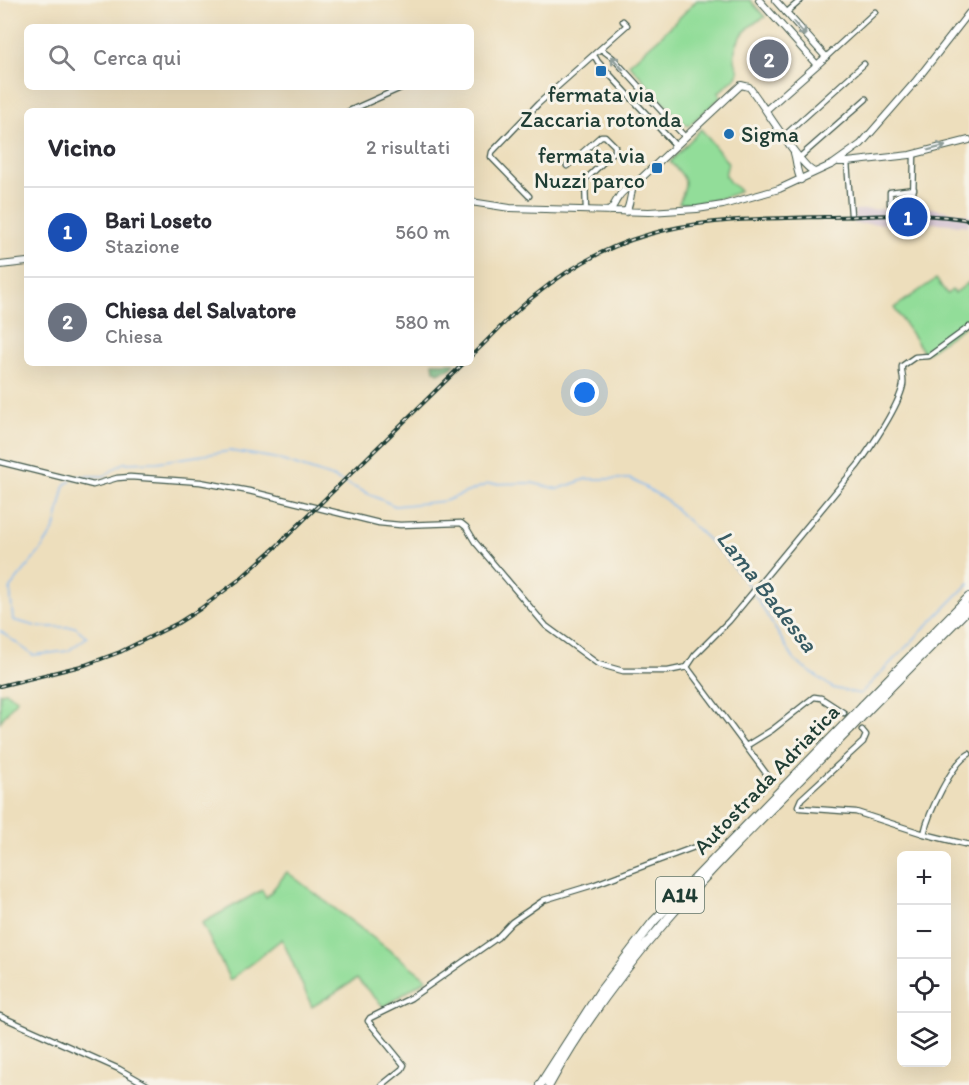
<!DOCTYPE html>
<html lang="it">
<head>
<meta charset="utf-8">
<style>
	body { margin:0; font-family:Itim,sans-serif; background:#f7f7f7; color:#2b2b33 }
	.controls { position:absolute; right:18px; bottom:18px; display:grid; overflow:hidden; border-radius:9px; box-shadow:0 6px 24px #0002 }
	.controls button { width:54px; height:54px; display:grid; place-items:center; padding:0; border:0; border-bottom:2px solid #e1e1e2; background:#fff; color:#2b2b33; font:30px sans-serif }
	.you { position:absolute; left:585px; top:393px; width:21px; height:21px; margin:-15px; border:4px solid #fff; border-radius:50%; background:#1a73e8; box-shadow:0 0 0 9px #1a73e833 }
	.badge { display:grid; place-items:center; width:39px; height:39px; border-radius:50%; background:#ea580c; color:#fff; font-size:20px; font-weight:700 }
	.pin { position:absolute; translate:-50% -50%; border:3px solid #fff; box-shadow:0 2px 6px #0006 }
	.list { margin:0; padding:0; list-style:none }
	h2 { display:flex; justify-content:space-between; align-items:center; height:78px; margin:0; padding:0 24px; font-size:26px }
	h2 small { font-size:20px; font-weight:400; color:#7c7c81 }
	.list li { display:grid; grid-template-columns:39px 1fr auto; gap:18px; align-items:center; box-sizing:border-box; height:90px; padding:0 24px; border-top:2px solid #e1e1e2 }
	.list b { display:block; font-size:22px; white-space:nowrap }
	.list p { margin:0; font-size:20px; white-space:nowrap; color:#7c7c81 }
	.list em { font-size:20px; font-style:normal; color:#7c7c81 }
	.icon { flex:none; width:33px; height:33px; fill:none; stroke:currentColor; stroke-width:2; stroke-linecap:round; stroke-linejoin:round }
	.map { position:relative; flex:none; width:969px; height:1085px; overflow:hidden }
	.search { position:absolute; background:#fff; box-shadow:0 6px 24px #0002; left:24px; top:24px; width:450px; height:66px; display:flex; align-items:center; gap:15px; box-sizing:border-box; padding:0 21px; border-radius:9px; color:#7c7c81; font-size:22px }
	.panel { position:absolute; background:#fff; box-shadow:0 6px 24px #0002; left:24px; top:108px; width:450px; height:258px; border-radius:9px }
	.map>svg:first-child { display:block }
	.industrial { fill:#cfbdce }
	.green { fill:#92dd99; stroke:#588d66; stroke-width:1.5 }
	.forest { fill:#75bc81; stroke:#4a7c5a; stroke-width:1.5 }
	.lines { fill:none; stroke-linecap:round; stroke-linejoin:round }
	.stream { stroke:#82b9f2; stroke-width:1.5 }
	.street-casing { stroke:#3e5548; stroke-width:7 }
	.secondary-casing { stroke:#3e5548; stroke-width:8 }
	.highway-casing { stroke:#3e5548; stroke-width:10 }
	.street { stroke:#fff; stroke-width:4.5 }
	.secondary { stroke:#fff; stroke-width:6 }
	.highway { stroke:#fff; stroke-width:8 }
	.rail-casing { stroke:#1f3d34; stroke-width:4 }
	.rail { stroke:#f7f3e8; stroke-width:1.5; stroke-dasharray:4.5; stroke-linecap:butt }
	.highway-bridge-casing { stroke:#3e5548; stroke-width:10; stroke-linecap:butt }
	.highway-bridge { stroke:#fff; stroke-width:8 }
	.oneway { stroke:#8f9e9a }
	.poi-dot { fill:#1f6fb2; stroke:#f7f3e8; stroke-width:2 }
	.labels { text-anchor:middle; stroke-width:6; stroke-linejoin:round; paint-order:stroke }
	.shield { fill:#f7f3e8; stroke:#60746a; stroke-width:1.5 }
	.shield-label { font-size:21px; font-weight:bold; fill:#1f3d34 }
	.poi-label { font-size:22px; fill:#1f3d34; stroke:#f7f3e8 }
	.street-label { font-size:22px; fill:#1f3d34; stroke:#f7f3e8 }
	.water-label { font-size:24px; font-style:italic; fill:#385c64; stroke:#f7f3e8 }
</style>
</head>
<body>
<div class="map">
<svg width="969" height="1085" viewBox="0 0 969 1085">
	<rect width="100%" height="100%" fill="#f7f3e8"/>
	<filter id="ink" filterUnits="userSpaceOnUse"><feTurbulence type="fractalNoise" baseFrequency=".0167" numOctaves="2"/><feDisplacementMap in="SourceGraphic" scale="12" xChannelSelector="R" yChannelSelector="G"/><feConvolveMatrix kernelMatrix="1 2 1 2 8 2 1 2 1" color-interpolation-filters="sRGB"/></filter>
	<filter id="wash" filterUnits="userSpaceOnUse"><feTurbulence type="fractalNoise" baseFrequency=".008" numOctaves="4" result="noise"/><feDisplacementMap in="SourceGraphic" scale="24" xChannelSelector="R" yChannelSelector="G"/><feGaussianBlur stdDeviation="1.35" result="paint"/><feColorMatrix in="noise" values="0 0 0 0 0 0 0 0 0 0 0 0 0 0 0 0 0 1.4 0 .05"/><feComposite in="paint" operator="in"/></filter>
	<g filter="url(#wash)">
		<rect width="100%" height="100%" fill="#eddebc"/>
		<!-- industrial -->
		<path class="industrial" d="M 889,206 L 918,206 L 969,215 L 969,226 L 939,223 L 854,224 L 854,210 L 887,209 Z"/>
		<!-- green -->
		<path class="green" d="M 697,0 L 750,0 L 765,17 C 744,27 726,48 739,71 L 735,78 L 719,92 L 721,97 L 688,126 L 679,119 L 629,64 L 661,36 Z
			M 701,129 L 728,163 L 725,175 L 730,183 L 740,190 C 726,200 696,204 679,203 C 689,181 687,179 670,162 Z
			M 936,279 L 947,294 L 952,290 L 955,293 L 969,282 L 969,323 L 925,354 L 894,308 Z
			M 6,692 L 17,699 L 0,722 L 0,693 Z
			M 287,872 L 427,979 L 384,1007 L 357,979 L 312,1007 L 282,939 L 230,980 L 202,923 L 262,890 L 266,898 Z"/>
		<!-- forest -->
		<path class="forest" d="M 433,363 L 456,363 L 451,368 L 438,373 L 434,370 Z"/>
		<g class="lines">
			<!-- stream -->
			<path class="stream" d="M 75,479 L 80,476 L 104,476 L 123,463 L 157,462 L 230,451 L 274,458 L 332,477 L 395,506 L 445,501 L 488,484 L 532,483 L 558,489 L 586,479 L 631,479 L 665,499 L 724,555 L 752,590
				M 754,594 L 795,661 L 833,688 L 860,694 L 969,583
				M 0,631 L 33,655 L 68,651 L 87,637 L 75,627 L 39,627 L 13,620 L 10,588 L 41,550 L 55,528 L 65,484 L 71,481"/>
		</g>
	</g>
	<g filter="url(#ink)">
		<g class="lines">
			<!-- street casing -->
			<g class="street-casing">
				<path id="street" d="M 786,13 L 801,0
					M 601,49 L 613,58 L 685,137
					M 594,55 L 598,62 L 676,146
					M 826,57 L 875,12
					M 349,111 L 403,87
					M 784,136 L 864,64
					M 800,157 L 866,99
					M 847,162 L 851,215
					M 567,166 L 601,136 L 605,136 L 615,146 L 615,151 L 585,180 L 586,210
					M 914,189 L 890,192 L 890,204 L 913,204 L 914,154
					M 529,196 L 491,157 L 492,152 L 538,104 L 627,25 L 623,21
					M 0,462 L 93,485 L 117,478 L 130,477 L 200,482 L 249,491 L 379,523 L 400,525 L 461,523 L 466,527 L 475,542 L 546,626 L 598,664 L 623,671 L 668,671 L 687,667
					M 687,667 L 695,655 L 729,621 L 858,465 C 871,447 899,406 903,385 C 904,378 901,372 902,366 L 915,357 L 929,356 L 969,327
					M 862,730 L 866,735 L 863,742 L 801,799 L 798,806 L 800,808 L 856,812 L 924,834
					M 746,746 L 772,730 L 814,697 L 821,698 L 844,713
					M 969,754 C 952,763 928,814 924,834 L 969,845
					M 0,1016 L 119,1069 L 147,1085
					M 382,1085 L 402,1069 L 404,1065 L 368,1021 L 370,1018 L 411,998 L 497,938 L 512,922 L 544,900 L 593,885 L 708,842 L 766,785 L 768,776 L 687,667"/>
			</g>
			<!-- secondary casing -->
			<g class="secondary-casing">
				<path id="secondary" d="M 759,0 L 817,65
					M 766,110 L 826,57 L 775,0
					M 794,153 C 797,162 796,171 801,180
					M 839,162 L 847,162 L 910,155 L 969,140
					M 471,202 L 510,208 L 649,212 L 697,209 L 723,205 L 779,189 L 833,164 L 861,144 L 915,82 L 969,13
					M 609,211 C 615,206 614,203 618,198 C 621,192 629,187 635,184 L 741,85 L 749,87 C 761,101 802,170 815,172
					M 626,212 C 631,203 630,193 634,184
					M 0,265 L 27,262"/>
			</g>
			<!-- highway casing -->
			<g class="highway-casing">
				<path id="highway" d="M 863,705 L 969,597
					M 868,710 L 969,608
					M 540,1085 L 601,990 L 653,922 L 844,725
					M 549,1085 C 624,948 741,840 850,729"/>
			</g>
			<!-- street -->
			<use href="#street" class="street"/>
			<!-- secondary -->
			<use href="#secondary" class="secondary"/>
			<!-- highway -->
			<use href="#highway" class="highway"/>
			<!-- rail casing -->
			<g class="rail-casing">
				<path id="rail" d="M 471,356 C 492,337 511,314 533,297 C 629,219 707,220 824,217 C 871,217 922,211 969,220
					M 0,686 L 85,665 L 120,652 L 178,623 L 200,609 L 240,579 L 278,545 L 464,363"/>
			</g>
			<!-- rail -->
			<use href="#rail" class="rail"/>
			<!-- highway-bridge casing -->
			<g class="highway-bridge-casing">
				<path id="highway-bridge" d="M 844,725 L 863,705
					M 850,729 L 868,710"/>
			</g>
			<!-- highway-bridge -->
			<use href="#highway-bridge" class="highway-bridge"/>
		</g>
		<!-- one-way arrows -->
		<defs><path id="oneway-shaft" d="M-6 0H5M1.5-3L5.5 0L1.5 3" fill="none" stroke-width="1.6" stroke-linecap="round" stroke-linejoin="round" transform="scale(1.5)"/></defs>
		<g class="oneway">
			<use href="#oneway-shaft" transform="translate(800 29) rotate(49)"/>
			<use href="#oneway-shaft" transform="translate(617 63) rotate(-133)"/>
			<use href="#oneway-shaft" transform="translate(937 148) rotate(-14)"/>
		</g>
	</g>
	<!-- markers -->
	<g class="poi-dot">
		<rect x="595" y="65" width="12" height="12" rx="3"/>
		<circle cx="729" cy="134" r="6"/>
		<rect x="651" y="162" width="12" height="12" rx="3"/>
	</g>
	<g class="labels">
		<!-- shield labels -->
		<rect class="shield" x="656" y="877" width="48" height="36" rx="4.5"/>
		<g class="shield-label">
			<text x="680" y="902">A14</text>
		</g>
		<!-- poi labels -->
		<g class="poi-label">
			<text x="601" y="102">fermata via<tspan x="601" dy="25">Zaccaria rotonda</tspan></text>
			<text x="741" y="142" text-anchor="start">Sigma</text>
			<text x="645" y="163" text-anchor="end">fermata via<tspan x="645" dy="25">Nuzzi parco</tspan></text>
		</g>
		<!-- street labels -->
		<g class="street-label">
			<text transform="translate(766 779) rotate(-46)" y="8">Autostrada Adriatica</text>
		</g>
		<!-- water labels -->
		<g class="water-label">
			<text transform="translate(767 591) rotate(52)" y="8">Lama Badessa</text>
		</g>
	</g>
</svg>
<div class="controls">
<button>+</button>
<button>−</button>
<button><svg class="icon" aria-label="locate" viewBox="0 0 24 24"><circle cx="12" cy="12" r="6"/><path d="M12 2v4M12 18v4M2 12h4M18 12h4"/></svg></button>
<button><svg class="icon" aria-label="layers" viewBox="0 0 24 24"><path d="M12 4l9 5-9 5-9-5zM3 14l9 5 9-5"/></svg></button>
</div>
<div class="you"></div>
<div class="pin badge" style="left:908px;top:217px;background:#1a4fb4">1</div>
<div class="pin badge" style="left:769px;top:59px;background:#6b7280">2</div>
<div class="search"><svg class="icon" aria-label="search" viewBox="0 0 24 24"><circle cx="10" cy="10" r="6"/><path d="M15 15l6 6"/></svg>Cerca qui</div>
<section class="panel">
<h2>Vicino<small>2 risultati</small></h2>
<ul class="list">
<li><span class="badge" style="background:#1a4fb4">1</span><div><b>Bari Loseto</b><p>Stazione</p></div><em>560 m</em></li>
<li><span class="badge" style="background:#6b7280">2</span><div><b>Chiesa del Salvatore</b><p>Chiesa</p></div><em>580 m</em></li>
</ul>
</section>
</div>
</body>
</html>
